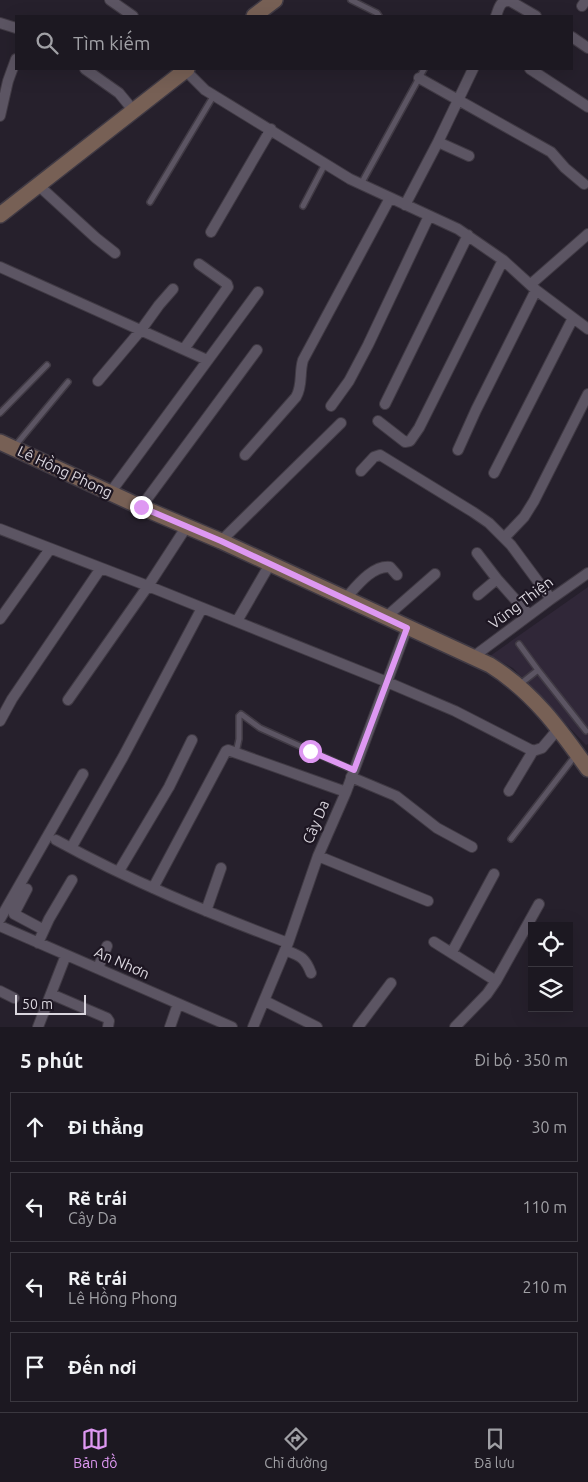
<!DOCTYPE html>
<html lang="vi">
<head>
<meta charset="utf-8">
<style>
	body { margin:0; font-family:Ubuntu,sans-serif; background:#29252e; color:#f1f3f6 }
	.controls { position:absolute; right:15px; bottom:15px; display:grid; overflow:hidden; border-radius:0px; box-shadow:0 5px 20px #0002 }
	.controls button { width:45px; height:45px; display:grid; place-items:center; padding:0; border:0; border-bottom:1px solid #3a373f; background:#1c1821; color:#f1f3f6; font:25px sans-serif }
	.scale { position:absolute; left:15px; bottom:12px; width:71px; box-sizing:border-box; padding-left:5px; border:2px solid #dad6de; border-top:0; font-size:14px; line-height:18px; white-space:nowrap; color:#dad6de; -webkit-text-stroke:4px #1d1622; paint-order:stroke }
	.stop { position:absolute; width:15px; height:15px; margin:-11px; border:4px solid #de98f2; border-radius:50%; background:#fff }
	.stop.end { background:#de98f2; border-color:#fff; box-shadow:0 1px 5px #0008 }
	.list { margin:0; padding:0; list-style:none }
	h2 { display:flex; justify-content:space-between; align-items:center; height:65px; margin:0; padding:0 20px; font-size:21px }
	h2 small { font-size:16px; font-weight:400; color:#a0a0a5 }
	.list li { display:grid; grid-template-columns:32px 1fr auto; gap:15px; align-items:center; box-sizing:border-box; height:70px; margin:0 10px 10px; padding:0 10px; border:1px solid #3a373f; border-radius:0px }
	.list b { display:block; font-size:19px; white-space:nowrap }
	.list p { margin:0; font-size:16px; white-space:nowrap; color:#a0a0a5 }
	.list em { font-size:16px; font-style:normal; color:#a0a0a5 }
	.icon { flex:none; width:28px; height:28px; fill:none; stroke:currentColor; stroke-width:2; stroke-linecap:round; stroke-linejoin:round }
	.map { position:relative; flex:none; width:588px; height:1027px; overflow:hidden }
	.search { position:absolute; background:#1c1821; box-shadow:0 5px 20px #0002; left:15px; right:15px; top:15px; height:55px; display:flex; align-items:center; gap:12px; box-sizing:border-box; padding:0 18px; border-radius:0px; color:#a0a0a5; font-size:19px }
	.sheet { height:385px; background:#1c1821 }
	nav { display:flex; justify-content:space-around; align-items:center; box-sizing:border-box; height:70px; border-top:1px solid #3a373f; background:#1c1821; font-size:14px; color:#a0a0a5 }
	nav a { display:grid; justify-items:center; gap:2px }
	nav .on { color:#de98f2 }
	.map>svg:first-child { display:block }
	.built { fill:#302738 }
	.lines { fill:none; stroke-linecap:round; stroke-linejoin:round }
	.service-casing { stroke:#403a44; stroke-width:8 }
	.minor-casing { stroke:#403a44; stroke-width:12 }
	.secondary-casing { stroke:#403a44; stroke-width:18 }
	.service { stroke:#5c5563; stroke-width:5 }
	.minor { stroke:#5c5563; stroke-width:10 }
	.secondary { stroke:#776055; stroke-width:15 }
	.route { stroke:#de98f2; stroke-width:6 }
	.labels { text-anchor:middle; stroke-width:4.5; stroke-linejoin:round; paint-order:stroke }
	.street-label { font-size:15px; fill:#dad6de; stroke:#1d1622 }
</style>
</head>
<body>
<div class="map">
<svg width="588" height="1027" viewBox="0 0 588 1027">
	<rect width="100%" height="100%" fill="#26202c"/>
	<!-- built -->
	<path class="built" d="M 588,587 L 588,744 L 586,745 L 513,668 L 490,656 Z"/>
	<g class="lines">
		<!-- service casing -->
		<g class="service-casing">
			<path id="service" d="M 351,0 L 377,13 L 379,16
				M 361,184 L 424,69
				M 150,202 L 214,95
				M 303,206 L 325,164
				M 0,413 L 47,365
				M 15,446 L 68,382
				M 519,644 L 538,670
				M 519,685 L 538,670 L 586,731
				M 236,753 L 239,739 L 239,716 L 241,714 L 260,728 L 353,770
				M 511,839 L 575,756"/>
		</g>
		<!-- minor casing -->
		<g class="minor-casing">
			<path id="minor" d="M 110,0 L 133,16
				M 582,6 L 586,0
				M 496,16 C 499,8 500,0 510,1 L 536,16
				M 0,23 L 16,28
				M 572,37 L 588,48
				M 85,69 L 119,93 L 133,110
				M 530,69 L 588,107
				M 185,70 L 205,90 L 350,179 L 458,229 L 503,260 L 536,290 L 588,329
				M 419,78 L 551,152 L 565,168 L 584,184
				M 0,116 L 8,81 L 16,59
				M 438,142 L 469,156
				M 38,185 L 96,238 L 115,253
				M 405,205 L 438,142 L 473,69
				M 211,232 L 271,129
				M 0,267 L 207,360
				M 531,284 L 588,234
				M 184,349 L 228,287 L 227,284 L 199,264
				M 98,381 L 141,330 L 159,305 L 173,289
				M 385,404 L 468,235
				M 331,406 L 349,381 L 368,345 L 429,216
				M 378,421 L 405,442 L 410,441 L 419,428 L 503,260
				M 458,450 L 476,410 L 536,290
				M 245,455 L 296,397 C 303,385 299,373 303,360 L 390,198
				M 361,471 L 374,457 L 380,455 L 473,512 L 489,523 L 511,545 L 551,599
				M 494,473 L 573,318
				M 110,493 L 258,292
				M 141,507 L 257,350
				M 0,529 L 148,586 L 387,682 L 455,711 L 533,751
				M 504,538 L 524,517 L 534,501 L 588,394
				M 221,541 L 341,423
				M 477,553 L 497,579 L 529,615
				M 478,595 L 497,579
				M 345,599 C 356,587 372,565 390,567 L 397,575
				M 386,617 L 435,574
				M 0,619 L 50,549
				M 237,621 L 270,564
				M 473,657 L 551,599 L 588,573
				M 68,700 L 148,586 L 187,526
				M 0,721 L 12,699 L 101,568
				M 351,777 L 396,796 L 437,828 L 472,847
				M 509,791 L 533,751 L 542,748 L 558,729
				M 56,840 C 130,881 209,913 288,943
				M 71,848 L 123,757 L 202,608
				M 318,856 L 428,901
				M 119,871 L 169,787 L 192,740
				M 153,888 L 226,751 L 228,750 L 346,792
				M 27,889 L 14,914 L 44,930
				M 206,911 L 221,868
				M 0,919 L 83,774
				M 0,926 L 232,1027
				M 434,942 L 496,981 L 487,994 L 455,1027
				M 38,943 L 49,919 L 72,880
				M 285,950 C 300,956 305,957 311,973
				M 452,952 L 494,874
				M 98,968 L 107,946
				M 496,981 L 539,904
				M 0,991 L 14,998
				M 51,994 L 107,1018 L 109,1021 L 108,1027
				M 265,1001 L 317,1027
				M 38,1027 L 66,955
				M 170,1027 L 178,1004
				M 253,1027 L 288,943 L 318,856 L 346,792 L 407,628
				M 358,1027 L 391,983"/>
		</g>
		<!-- secondary casing -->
		<g class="secondary-casing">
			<path id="secondary" d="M 254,16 L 275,0
				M 0,215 L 187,69
				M 0,442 L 141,507 L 221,541 L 490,665 C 533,692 559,728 588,769"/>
		</g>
		<!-- service -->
		<use href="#service" class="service"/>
		<!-- minor -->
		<use href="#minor" class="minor"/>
		<!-- secondary -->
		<use href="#secondary" class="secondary"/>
	</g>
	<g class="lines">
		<!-- route -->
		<path class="route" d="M 141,507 L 221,541 L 407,628 L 354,770 L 310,751"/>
	</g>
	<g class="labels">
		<!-- street labels -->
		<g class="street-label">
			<text transform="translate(65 472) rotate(25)" y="5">Lê Hồng Phong</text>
			<text transform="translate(521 603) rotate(-37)" y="5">Vũng Thiện</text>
			<text transform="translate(316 822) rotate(-67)" y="5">Cây Da</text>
			<text transform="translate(122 963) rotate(24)" y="5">An Nhơn</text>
		</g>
	</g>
</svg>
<div class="controls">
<button><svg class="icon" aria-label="locate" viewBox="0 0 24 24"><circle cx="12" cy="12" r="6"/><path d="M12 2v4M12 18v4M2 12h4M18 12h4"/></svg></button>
<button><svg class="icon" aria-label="layers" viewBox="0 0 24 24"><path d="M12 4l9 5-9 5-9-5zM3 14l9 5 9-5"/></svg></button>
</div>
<div class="scale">50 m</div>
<div class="stop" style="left:310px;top:751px"></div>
<div class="stop end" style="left:141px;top:507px"></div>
<div class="search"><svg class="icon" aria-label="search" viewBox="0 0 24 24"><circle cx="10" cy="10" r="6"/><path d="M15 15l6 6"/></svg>Tìm kiếm</div>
</div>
<section class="sheet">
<h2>5 phút<small>Đi bộ · 350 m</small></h2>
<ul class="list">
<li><svg class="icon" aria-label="ahead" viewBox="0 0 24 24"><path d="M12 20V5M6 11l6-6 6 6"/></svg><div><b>Đi thẳng</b></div><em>30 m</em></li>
<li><svg class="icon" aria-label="left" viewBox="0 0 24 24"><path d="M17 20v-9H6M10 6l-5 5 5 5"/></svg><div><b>Rẽ trái</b><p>Cây Da</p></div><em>110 m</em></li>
<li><svg class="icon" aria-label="left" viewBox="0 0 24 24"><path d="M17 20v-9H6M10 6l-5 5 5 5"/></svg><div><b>Rẽ trái</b><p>Lê Hồng Phong</p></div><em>210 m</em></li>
<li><svg class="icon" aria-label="arrive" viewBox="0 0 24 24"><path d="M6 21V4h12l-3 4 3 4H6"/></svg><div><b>Đến nơi</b></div></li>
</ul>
</section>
<nav>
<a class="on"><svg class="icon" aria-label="map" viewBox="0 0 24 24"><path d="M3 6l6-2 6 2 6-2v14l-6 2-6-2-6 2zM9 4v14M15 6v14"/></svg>Bản đồ</a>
<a><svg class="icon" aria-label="directions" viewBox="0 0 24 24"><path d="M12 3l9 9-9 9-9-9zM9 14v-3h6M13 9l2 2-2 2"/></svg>Chỉ đường</a>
<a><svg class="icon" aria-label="saved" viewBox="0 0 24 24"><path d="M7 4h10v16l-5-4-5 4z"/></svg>Đã lưu</a>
</nav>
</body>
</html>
